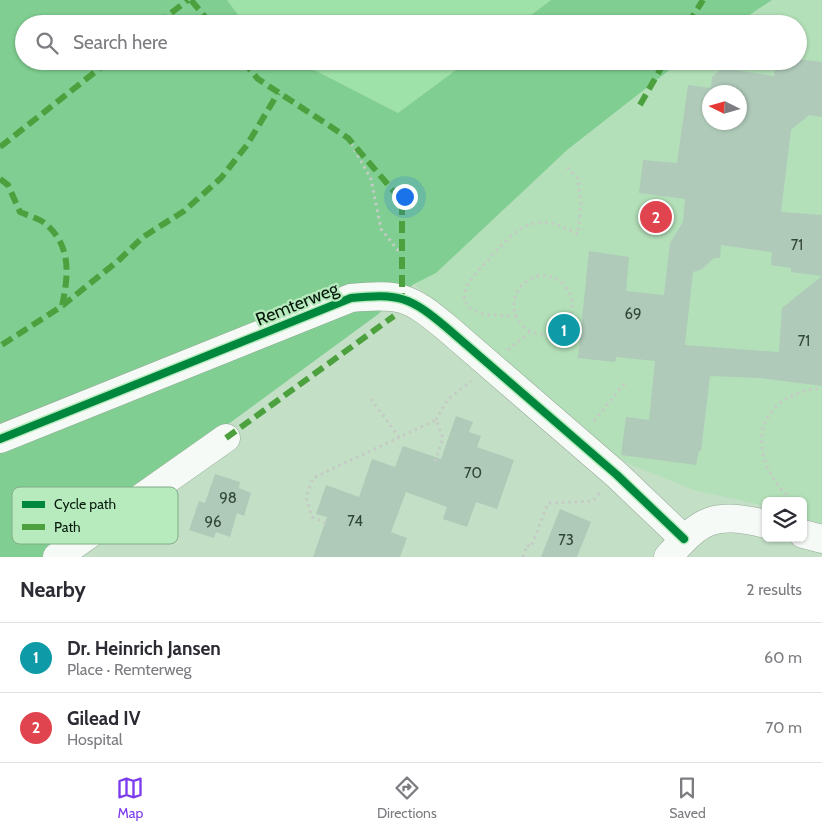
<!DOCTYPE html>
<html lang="en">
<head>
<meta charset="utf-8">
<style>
	body { margin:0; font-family:Cabin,sans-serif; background:#f7f7f7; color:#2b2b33 }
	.controls { position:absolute; right:15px; bottom:15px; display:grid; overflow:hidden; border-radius:8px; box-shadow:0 1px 4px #0004 }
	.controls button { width:45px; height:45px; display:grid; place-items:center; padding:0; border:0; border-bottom:1px solid #e1e1e2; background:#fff; color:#2b2b33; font:25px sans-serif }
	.compass { position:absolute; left:702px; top:85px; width:45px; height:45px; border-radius:50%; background:#fff; box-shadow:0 1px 4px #0004; rotate:275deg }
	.you { position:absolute; left:404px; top:196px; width:18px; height:18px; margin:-12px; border:4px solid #fff; border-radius:50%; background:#1a73e8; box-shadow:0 0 0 8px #1a73e833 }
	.badge { display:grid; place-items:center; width:32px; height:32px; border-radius:50%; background:#7c3aed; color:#fff; font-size:16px; font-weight:700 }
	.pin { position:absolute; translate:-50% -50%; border:2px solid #fff; box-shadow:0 1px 5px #0006 }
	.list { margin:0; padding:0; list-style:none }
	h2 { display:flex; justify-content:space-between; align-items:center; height:65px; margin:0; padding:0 20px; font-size:21px }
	h2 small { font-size:16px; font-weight:400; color:#7c7c81 }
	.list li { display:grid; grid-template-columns:32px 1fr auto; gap:15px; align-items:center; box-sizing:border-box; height:70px; padding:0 20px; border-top:1px solid #e1e1e2 }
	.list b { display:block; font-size:19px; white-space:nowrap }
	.list p { margin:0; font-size:16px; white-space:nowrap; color:#7c7c81 }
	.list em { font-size:16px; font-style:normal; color:#7c7c81 }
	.icon { flex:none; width:28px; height:28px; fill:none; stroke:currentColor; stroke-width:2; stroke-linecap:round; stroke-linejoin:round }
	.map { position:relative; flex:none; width:822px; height:557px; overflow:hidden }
	.search { position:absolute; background:#fff; box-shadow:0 1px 4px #0004; left:15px; right:15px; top:15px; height:55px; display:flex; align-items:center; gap:12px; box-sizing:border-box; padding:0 18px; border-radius:28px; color:#7c7c81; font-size:19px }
	.sheet { height:205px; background:#fff }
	nav { display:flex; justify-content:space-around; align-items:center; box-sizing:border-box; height:70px; border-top:1px solid #e1e1e2; background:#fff; font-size:14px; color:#7c7c81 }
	nav a { display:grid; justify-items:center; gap:2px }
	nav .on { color:#7c3aed }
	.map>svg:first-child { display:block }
	.built { fill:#b3e0b9; fill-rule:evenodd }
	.green { fill:#9ee2a9 }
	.forest { fill:#80ce91 }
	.building { fill:#afcab9; fill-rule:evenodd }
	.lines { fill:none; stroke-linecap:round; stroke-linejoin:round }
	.minor-casing { stroke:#95ab98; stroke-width:29 }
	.path { stroke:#c4cbc4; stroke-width:3; stroke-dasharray:2.5 4; stroke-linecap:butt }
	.minor { stroke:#f6faf6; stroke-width:28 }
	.quiet { stroke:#4ca13e; stroke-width:6; stroke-dasharray:12 6; stroke-linecap:butt }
	.cycleway-casing { stroke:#b7ebbe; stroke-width:11 }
	.cycleway { stroke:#00873e; stroke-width:8 }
	.labels { text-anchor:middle; stroke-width:4.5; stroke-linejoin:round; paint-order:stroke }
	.number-label { font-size:15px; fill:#314636 }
	.street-label { font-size:18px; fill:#071a0b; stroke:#b7ebbe }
	.key { fill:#b7ebbe; stroke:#82ac88; stroke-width:1 }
	.key-label { font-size:14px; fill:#071a0b }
</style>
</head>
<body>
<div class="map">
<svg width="822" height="557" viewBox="0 0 822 557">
	<rect width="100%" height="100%" fill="#c3dfc6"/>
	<!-- built -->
	<path class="built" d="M 772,0 L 822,0 L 822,524 L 803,518 L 803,501 L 766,501 L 766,506 L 694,490 L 631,465 L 603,447 L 414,284 L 567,150 L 681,61 L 798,61 L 798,24 L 736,24 ZM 710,92 L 740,92 L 740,122 L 710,122 Z"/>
	<!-- green -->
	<path class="green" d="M 227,0 L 551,0 L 519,24 L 245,24 Z
		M 297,61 L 468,61 L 398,113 Z"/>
	<!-- forest -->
	<path class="forest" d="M 0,0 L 227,0 L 245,24 L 24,24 L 24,61 L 297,61 L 398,113 L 468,61 L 681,61 L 567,150 L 436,273 L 414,284 L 377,315 L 223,428 L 42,557 L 0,557 Z
		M 551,0 L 772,0 L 736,24 L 519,24 Z"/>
	<!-- building -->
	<path class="building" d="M 798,59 L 822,62 L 822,117 L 809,115 L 791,130 L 781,212 L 822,215 L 822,276 L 791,272 L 791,268 L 771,265 L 772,252 L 721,245 L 720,258 L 714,258 L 702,269 L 693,272 L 685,345 L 779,352 L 782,308 L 822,276 L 822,386 L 760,378 L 710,376 L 701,451 L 699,451 L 696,465 L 621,455 L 626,417 L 649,420 L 655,361 L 616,357 L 615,362 L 578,358 L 589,251 L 629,257 L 626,291 L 664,295 L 670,243 L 683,222 L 685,199 L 639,193 L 643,160 L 677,163 L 688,85 L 711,88 L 712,77 L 722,68 L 774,76 L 776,61 L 798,61 ZM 710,92 L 740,92 L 740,122 L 710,122 Z
		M 456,416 L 473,422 L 469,432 L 481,436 L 477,447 L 514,460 L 497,509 L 476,502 L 467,527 L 443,519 L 447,507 L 406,492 L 391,532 L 407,538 L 400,557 L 313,557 L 327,517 L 316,514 L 326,485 L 359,497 L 372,459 L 395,467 L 403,446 L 441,459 Z
		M 215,474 L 240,482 L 239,488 L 251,493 L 244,516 L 237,513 L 230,537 L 216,532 L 214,538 L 189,530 L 199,501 L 205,503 Z
		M 560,509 L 591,522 L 577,557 L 541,557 Z"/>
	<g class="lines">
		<!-- minor casing -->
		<g class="minor-casing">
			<path id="minor" d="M 0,439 L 351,298 C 400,293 410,297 447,328 L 617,475 L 684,539
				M 803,534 L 822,539
				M 57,557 L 226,438
				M 668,557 C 702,518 714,512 766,524"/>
		</g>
		<!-- path -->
		<path class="path" d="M 348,138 L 371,179 L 381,229 L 401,254
			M514 305a29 29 0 1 1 58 0a29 29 0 1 1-58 0Z
			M 516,315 C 501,316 459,318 465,291 C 468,280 482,267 490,258 C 501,246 515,229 531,224 C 549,219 563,227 578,234 L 581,203 L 578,179 L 566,166
			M 508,350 L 531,331
			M 371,399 L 399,437
			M 436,420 L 448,399 L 471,381
			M 594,421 L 625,383
			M 784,501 L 786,494 C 757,466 748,415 792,396 C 801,392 812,388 822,389
			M 326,523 L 312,517 L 306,497 L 313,478 L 436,420 L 443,438 L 435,461
			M 523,557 L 527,545 L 531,547 L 548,503 L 593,501 L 600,493"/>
		<!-- minor -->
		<use href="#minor" class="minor"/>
		<!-- quiet -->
		<path class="quiet" d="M 191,0 L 211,24
			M 157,24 L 188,0
			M 688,24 L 703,0
			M 243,61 L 258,79 L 348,138 L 402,201 L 402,297
			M 640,105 L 665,61
			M 0,147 L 109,61
			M 0,179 L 8,185 L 20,212 C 29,216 42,219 48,226 C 72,248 68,278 62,306 L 0,346
			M 62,306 L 118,261 L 143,237 L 184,211 L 221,178 L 247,145 L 278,93
			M 226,438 L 394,316"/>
		<!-- cycleway casing -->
		<g class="cycleway-casing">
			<path id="cycleway" d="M 0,439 L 351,298 C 400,293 410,297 447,328 L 617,475 L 684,539"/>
		</g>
		<!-- cycleway -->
		<use href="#cycleway" class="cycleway"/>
	</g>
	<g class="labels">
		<!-- number labels -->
		<g class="number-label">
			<text x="797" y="250">71</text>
			<text x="633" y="319">69</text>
			<text x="804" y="346">71</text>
			<text x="473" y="478">70</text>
			<text x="228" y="503">98</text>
			<text x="355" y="526">74</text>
			<text x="213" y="527">96</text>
			<text x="566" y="545">73</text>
		</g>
		<!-- street labels -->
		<g class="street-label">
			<text transform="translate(297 304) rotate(-22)" y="6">Remterweg</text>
		</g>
	</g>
	<!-- legend -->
	<rect x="12" y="487" width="166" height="57" rx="8" class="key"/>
	<rect x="22" y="501" width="23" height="7" fill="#00873e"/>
	<rect x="22" y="524" width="23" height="6" fill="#4ca13e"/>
	<g class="key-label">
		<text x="54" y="509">Cycle path</text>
		<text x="54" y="532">Path</text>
	</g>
</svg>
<div class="controls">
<button><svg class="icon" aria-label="layers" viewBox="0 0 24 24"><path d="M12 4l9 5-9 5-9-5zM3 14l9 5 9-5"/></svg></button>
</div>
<svg class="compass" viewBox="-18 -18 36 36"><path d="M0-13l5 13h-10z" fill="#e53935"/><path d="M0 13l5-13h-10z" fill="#7c7c81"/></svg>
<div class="you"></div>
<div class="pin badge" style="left:564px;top:330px;background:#0f9aa8">1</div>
<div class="pin badge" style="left:656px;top:217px;background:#e0444e">2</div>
<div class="search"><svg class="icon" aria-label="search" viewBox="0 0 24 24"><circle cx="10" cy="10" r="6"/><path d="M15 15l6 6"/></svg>Search here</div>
</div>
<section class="sheet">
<h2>Nearby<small>2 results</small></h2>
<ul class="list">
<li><span class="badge" style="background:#0f9aa8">1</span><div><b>Dr. Heinrich Jansen</b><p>Place · Remterweg</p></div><em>60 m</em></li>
<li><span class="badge" style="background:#e0444e">2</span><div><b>Gilead IV</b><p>Hospital</p></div><em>70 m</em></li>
</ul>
</section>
<nav>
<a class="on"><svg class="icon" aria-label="map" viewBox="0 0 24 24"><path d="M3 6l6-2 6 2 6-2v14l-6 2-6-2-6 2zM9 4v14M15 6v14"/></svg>Map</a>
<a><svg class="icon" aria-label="directions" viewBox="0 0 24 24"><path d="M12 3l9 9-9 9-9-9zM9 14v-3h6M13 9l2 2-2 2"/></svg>Directions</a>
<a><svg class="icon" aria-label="saved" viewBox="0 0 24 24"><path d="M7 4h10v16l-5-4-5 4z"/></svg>Saved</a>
</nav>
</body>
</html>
